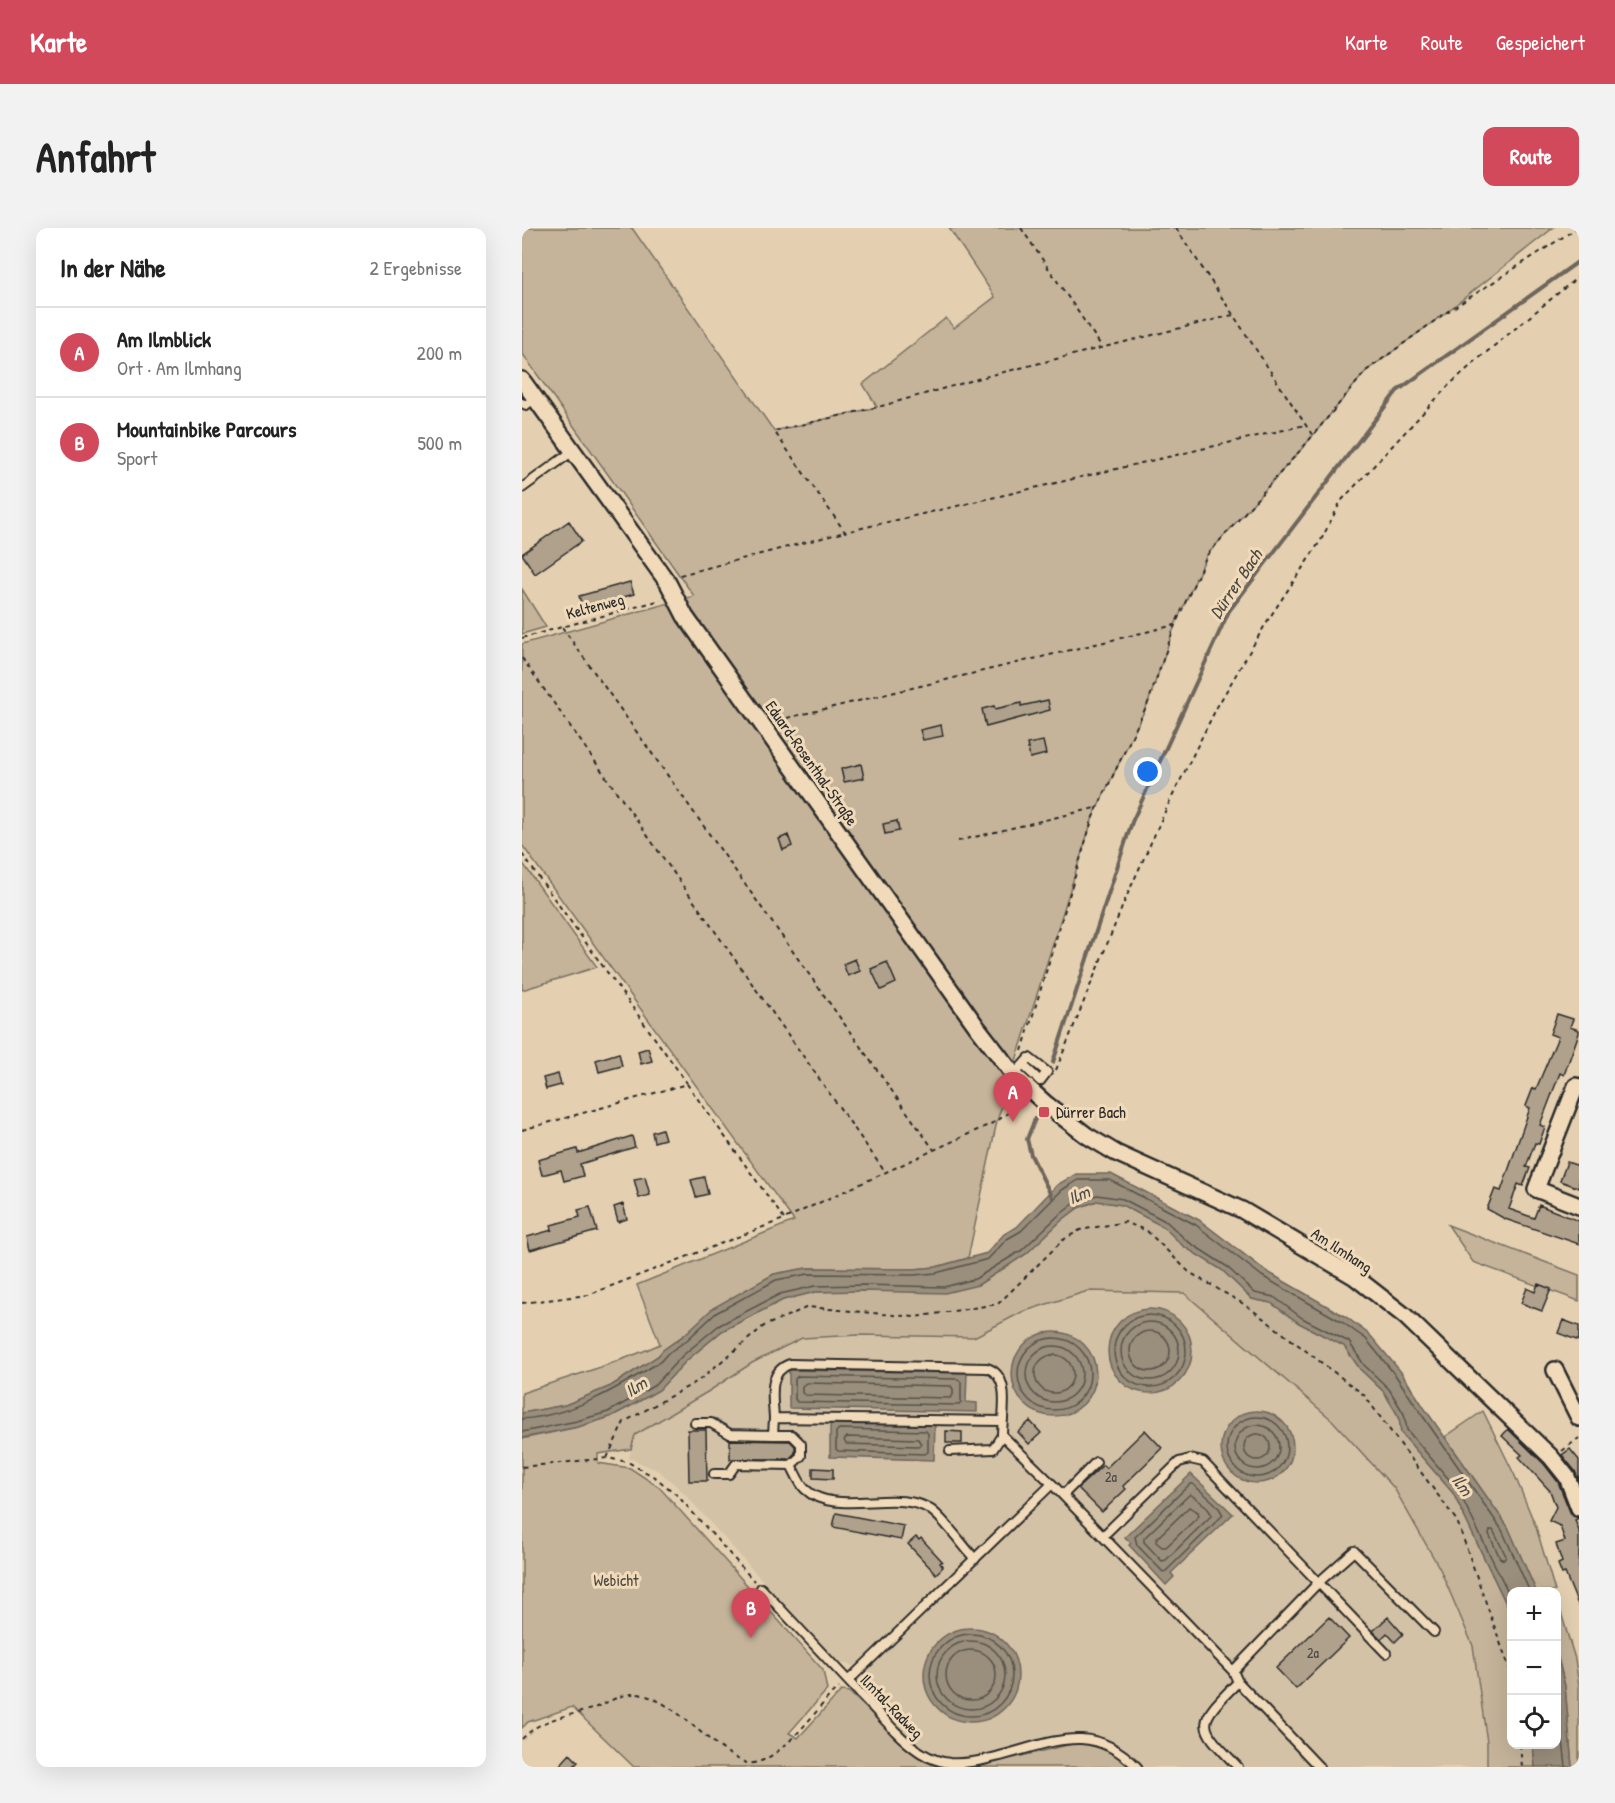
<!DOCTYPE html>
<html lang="de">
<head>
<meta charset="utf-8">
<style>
	body { margin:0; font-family:"Patrick Hand",sans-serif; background:#f2f2f2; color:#222 }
	.controls { position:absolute; right:18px; bottom:18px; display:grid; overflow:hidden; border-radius:12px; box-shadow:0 6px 24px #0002 }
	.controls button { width:54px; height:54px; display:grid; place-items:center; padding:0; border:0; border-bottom:2px solid #e0e0e0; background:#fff; color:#222; font:30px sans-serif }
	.you { position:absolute; left:626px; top:544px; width:21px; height:21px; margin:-15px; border:4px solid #fff; border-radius:50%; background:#1a73e8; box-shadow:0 0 0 9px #1a73e833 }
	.badge { display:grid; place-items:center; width:39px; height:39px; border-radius:50%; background:#d1495b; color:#fff; font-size:20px; font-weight:700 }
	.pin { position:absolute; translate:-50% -50px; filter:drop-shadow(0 2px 3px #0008) }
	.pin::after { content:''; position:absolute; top:32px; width:21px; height:18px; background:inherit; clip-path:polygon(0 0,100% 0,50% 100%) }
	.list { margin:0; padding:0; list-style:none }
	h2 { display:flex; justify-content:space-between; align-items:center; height:78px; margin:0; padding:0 24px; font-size:26px }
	h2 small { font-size:20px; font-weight:400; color:#767676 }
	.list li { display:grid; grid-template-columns:39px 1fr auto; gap:18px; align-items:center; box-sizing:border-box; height:90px; padding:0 24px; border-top:2px solid #e0e0e0 }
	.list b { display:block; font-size:22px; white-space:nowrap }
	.list p { margin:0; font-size:20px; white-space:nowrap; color:#767676 }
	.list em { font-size:20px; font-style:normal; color:#767676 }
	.icon { flex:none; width:33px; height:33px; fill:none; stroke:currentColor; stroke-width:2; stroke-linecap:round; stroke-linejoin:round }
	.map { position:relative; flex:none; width:1057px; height:1539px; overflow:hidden; border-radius:12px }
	header { display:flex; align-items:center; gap:36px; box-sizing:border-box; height:84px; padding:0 30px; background:#d1495b; color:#fff }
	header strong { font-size:28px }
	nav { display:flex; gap:33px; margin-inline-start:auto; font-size:21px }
	.intro { display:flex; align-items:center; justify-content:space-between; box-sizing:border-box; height:144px; padding:0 36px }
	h1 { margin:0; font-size:42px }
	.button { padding:15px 27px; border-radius:12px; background:#d1495b; color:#fff; font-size:21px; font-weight:700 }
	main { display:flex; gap:36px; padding:0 36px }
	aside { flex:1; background:#fff; border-radius:12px; box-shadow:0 6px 24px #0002 }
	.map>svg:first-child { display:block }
	.built { fill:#d4c2a6 }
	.green { fill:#c5b49a; stroke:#787062; stroke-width:1.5 }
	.water { fill:#9a8e7b; stroke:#6e665b; stroke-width:1.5 }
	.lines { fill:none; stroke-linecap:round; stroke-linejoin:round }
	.shore { stroke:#57534b; stroke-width:1.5 }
	.stream { stroke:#6e665b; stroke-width:4 }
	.building { fill:#b0a18c; stroke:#2b2b2b; stroke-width:1.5 }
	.lane-casing { stroke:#2b2b2b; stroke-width:12 }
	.street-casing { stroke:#2b2b2b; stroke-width:20 }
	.path { stroke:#2b2b2b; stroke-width:2; stroke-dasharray:4.5 4.5; stroke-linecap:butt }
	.lane { stroke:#f0dab9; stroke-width:8 }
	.street { stroke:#f0dab9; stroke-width:15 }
	.poi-dot { fill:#d1495b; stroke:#f0dab9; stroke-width:2 }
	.labels { text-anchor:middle; stroke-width:6; stroke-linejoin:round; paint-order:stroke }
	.number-label { font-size:14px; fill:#4c4843 }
	.street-label { font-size:16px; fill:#2b2b2b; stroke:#f0dab9 }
	.poi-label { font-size:16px; fill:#2b2b2b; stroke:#f0dab9; text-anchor:start }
	.park-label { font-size:16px; fill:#4a4641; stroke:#f0dab9 }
	.water-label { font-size:18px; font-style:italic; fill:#4c4943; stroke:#f0dab9 }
</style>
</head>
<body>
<header>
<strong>Karte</strong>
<nav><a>Karte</a><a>Route</a><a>Gespeichert</a></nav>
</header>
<div class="intro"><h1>Anfahrt</h1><a class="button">Route</a></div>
<main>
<aside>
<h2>In der Nähe<small>2 Ergebnisse</small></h2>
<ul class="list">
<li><span class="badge">A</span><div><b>Am Ilmblick</b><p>Ort · Am Ilmhang</p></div><em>200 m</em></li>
<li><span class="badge">B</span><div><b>Mountainbike Parcours</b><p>Sport</p></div><em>500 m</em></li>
</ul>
</aside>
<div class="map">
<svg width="1057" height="1539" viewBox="0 0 1057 1539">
	<rect width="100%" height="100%" fill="#e4d0b1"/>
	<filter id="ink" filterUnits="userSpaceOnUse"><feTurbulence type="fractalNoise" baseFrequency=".0167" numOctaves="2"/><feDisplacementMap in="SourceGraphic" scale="12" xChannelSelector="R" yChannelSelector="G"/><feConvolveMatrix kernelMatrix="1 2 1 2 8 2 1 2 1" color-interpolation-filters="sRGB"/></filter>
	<g filter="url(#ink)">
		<!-- built -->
		<path class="built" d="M 566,1063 L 662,1065 L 810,1192 L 872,1260 L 918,1341 L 951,1418 L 965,1514 L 965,1539 L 621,1539 L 610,1527 L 587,1512 L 562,1507 L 540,1509 L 457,1529 L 437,1532 L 404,1525 L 390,1516 L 364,1489 L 353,1474 L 345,1454 L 336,1442 L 327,1436 L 315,1436 L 160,1263 L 137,1243 L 107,1230 L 113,1208 L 187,1163 L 230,1135 L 280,1110 L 337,1107 L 452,1109 L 500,1084 Z"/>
		<!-- green -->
		<path class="green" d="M 0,0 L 110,0 L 252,203 L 355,179 L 341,156 L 424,90 L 432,100 L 473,69 L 427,0 L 1031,0 L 922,86 L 844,143 L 783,217 L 685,327 L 653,397 L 626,475 L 571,589 L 475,893 L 446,1030 L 414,1039 L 392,1041 L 285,1040 L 252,1046 L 224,1062 L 141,1122 L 136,1128 L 89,1158 L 43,1177 L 0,1185 L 0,1165 C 46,1149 95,1136 138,1116 L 115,1057 L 272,993 L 0,617 L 0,416 L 172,368 L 0,125 Z
			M 0,361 L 24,399 L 0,406 Z
			M 0,634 L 75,739 L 0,762 Z
			M 575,973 L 600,977 L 642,999 L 661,1018 L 700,1042 L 730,1071 L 749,1075 L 777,1095 L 822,1118 L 838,1141 L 862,1164 L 877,1189 L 879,1205 L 931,1265 L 989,1386 L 990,1516 L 1011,1517 L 1013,1539 L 965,1539 L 965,1514 L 951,1418 L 918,1341 L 872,1260 L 810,1192 L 662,1065 L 566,1063 L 500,1084 L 452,1109 L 337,1107 L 280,1110 L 230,1135 L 187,1163 L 113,1207 L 109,1221 L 76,1226 L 76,1235 L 108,1240 L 137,1259 L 301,1442 L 305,1462 L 267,1505 L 276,1510 L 319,1463 L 327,1464 C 337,1474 348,1483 358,1493 C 378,1512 395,1537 424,1539 L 112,1539 L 50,1479 L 6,1494 L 0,1500 L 0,1211 L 56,1199 L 88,1189 L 107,1179 L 137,1162 L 164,1133 L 200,1103 L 261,1072 L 293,1064 L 456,1057 L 504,1026 L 540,992 L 556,980 Z
			M 926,997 L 1057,1047 L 1057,1073 L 951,1034 Z
			M 961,1183 L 993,1248 L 1014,1299 L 1033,1363 L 1014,1363 L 986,1299 L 923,1209 Z
			M 1034,1368 L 1053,1431 L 1057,1458 L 1057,1539 L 1050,1539 L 1043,1458 L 1035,1426 Z
			M 554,1515 C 579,1517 591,1522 609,1539 L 453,1539 Z"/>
		<!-- water -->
		<path class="water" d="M 554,946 L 589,946 L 677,992 L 744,1043 L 824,1089 L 848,1107 L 879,1144 L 903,1181 L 986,1299 L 1014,1363 L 990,1364 L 989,1386 L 931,1265 L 879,1205 L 877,1189 L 862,1164 L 838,1141 L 822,1118 L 777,1095 L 749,1075 L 730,1071 L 700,1042 L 661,1018 L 642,999 L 600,977 L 575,973 L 556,980 L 540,992 L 504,1026 L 456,1057 L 423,1065 L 341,1063 L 293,1064 L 261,1072 L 200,1103 L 164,1133 L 137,1162 L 107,1179 L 88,1189 L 56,1199 L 0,1210 L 0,1185 L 43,1177 L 89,1158 L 136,1128 L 141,1122 L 161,1108 L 191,1080 L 252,1046 L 285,1040 L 391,1041 L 414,1039 L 465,1025 L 482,1006 L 495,999 L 535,957 Z
			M586 1123a42 42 0 1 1 84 0a42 42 0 1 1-84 0Z
			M490 1146a42 42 0 1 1 84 0a42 42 0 1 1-84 0Z
			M 267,1142 L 445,1145 L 444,1174 L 455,1175 L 455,1184 L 267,1180 Z
			M699 1219a36 36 0 1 1 72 0a36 36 0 1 1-72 0Z
			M 308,1195 L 413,1197 L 412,1232 L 308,1229 Z
			M 669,1246 L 711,1286 L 649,1345 L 652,1349 L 644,1357 L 607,1317 L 609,1315 L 603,1309 Z
			M402 1447a47 47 0 1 1 94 0a47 47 0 1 1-94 0Z
			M 1035,1426 L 1043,1458 L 1050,1539 L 1013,1539 L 1011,1517 L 1034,1516 Z"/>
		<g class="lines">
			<!-- shore -->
			<path class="shore" d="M592 1123a36 36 0 1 1 72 0a36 36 0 1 1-72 0Z
				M599 1123a29 29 0 1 1 58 0a29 29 0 1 1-58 0Z
				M608 1123a20 20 0 1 1 40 0a20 20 0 1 1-40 0Z
				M496 1146a36 36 0 1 1 72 0a36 36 0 1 1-72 0Z
				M504 1146a28 28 0 1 1 56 0a28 28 0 1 1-56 0Z
				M513 1146a19 19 0 1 1 38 0a19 19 0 1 1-38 0Z
				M 276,1148 L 436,1151 L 439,1154 L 439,1175 L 436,1177 L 275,1174 L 273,1171 L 273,1151 Z
				M 284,1155 L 429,1158 L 431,1161 L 431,1167 L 428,1170 L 283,1167 L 280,1165 L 280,1158 Z
				M705 1219a30 30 0 1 1 60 0a30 30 0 1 1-60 0Z
				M 0,1191 C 52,1187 96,1160 139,1133 L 145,1126 L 165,1112 L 194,1085 L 254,1052 L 286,1046 L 392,1047 L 414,1045 L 466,1031 L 485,1011 L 499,1003 L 540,962 L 556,952 L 588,952 L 674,997 L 740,1048 L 820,1094 L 844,1111 L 874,1148 L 898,1184 L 980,1302 L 1008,1364
				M713 1219a22 22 0 1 1 44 0a22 22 0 1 1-44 0Z
				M 317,1201 L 404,1203 L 406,1206 L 406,1224 L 403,1226 L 316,1223 L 314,1221 L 314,1204 Z
				M 0,1204 L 55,1193 L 86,1184 L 104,1174 L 133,1157 L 160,1128 L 196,1098 L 258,1066 L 293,1058 L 341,1057 L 422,1059 L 453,1051 L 500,1022 L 536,988 L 553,975 L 575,967 L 601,971 L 645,994 L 665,1013 L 704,1038 L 733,1065 L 752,1069 L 780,1090 L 827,1114 L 842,1137 L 867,1161 L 882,1186 L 885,1202 L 936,1262 L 990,1372
				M722 1219a13 13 0 1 1 26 0a13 13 0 1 1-26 0Z
				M 325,1209 L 396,1211 L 399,1216 L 396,1218 L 324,1216 L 322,1212 Z
				M 668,1256 L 671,1256 C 681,1266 695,1274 701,1287 L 644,1343 L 641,1344 L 615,1317 L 613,1309 Z
				M 668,1266 L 684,1278 L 690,1287 L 644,1332 L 640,1333 L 622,1314 L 622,1310 Z
				M 667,1279 L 676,1284 L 677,1288 L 644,1319 L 640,1319 L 634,1314 L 635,1310 Z
				M 968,1302 L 971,1302 L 984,1328 L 982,1332 L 978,1330 L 967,1306 Z
				M408 1447a41 41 0 1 1 82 0a41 41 0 1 1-82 0Z
				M415 1447a34 34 0 1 1 68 0a34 34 0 1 1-68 0Z
				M424 1447a25 25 0 1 1 50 0a25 25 0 1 1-50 0Z
				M 1034,1450 L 1044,1539"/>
			<!-- stream -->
			<path class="stream" d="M 531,834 L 610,594 L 707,383 L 875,163 L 1057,33
				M 513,891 L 505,911 L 509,927 L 530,969"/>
		</g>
		<!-- building -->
		<path class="building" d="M 47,293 L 60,313 L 13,346 L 0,326 Z
			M 108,354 L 112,366 L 61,381 L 57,368 Z
			M 526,472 L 528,482 L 464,499 L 460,481 L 472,478 L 473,481 L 499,475 L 499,478 Z
			M 419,497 L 421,508 L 401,512 L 398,502 Z
			M 521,513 L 524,526 L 508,530 L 505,516 Z
			M 339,536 L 342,550 L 322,554 L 319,541 Z
			M 375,593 L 377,603 L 363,606 L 361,596 Z
			M 266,607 L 270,618 L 261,622 L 257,611 Z
			M 333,731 L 338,743 L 326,748 L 321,736 Z
			M 365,734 L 374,755 L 359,762 L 349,741 Z
			M 1035,786 L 1051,791 L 1048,799 L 1057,802 L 1057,805 L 1042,847 L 1038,845 L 1018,897 L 1023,899 L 1017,916 L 1013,915 L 1004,939 L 1008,940 L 1001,958 L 996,956 L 987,981 L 1012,990 L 1017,977 L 1057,993 L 1057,1016 L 983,991 L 965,981 L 973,961 L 979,963 L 1008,880 L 1004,878 L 1011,860 L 1014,861 L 1036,809 L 1028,806 Z
			M 126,820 L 130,833 L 119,836 L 116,823 Z
			M 97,825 L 100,838 L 77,844 L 74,832 Z
			M 36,846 L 39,857 L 24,861 L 21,850 Z
			M 140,901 L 143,911 L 132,914 L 130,904 Z
			M 110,908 L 113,919 L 58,936 L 61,948 L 42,953 L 39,942 L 20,947 L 16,932 L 55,921 L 56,925 Z
			M 1045,934 L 1057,938 L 1057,960 L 1038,953 Z
			M 123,949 L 128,967 L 117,970 L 112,951 Z
			M 182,949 L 186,966 L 174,969 L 169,952 Z
			M 101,976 L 105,991 L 96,994 L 92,979 Z
			M 68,979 L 75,1003 L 8,1022 L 5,1009 L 30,1002 L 29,997 L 58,989 L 56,982 Z
			M 1016,1056 L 1029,1061 L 1020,1083 L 999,1075 L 1005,1060 L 1013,1064 Z
			M 1041,1092 L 1057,1098 L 1057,1113 L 1036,1105 Z
			M 508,1193 L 519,1205 L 507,1216 L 496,1204 Z
			M 986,1201 L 1022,1236 L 1036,1254 L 1048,1284 L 1051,1288 L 1057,1290 L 1053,1292 L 1057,1303 L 1057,1379 L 1043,1345 L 1040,1346 L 1036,1336 L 1040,1334 L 1034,1316 L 1043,1313 L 1038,1298 L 1027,1293 L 1034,1279 L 1028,1263 L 997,1229 L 1000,1227 L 980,1208 Z
			M 166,1202 L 184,1202 L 185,1253 L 167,1253 Z
			M 623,1202 L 640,1220 L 601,1258 L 604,1261 L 580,1284 L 556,1260 L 581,1237 L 584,1240 Z
			M 424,1203 L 440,1204 L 440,1215 L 424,1215 Z
			M 208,1212 L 268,1213 L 273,1218 L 273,1225 L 267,1231 L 208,1231 Z
			M 1048,1221 L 1057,1232 L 1057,1253 L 1053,1243 L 1040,1227 Z
			M 291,1240 L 311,1241 L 311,1251 L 291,1250 Z
			M 314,1285 L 382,1298 L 379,1312 L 311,1299 Z
			M 394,1309 L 397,1312 L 399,1310 L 420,1333 L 418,1335 L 421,1339 L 414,1346 L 386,1316 Z
			M 807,1389 L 827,1410 L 774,1461 L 754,1440 Z
			M 866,1389 L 881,1406 L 873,1414 L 865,1405 L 859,1411 L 851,1403 Z
			M 48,1526 L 56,1534 L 51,1539 L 36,1539 Z"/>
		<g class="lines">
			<!-- lane casing -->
			<g class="lane-casing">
				<path id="lane" d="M 0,175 L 4,177 L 13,170
					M 0,260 L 51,223
					M 492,847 L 507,830 L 525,844 L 518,853 L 501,837
					M 480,1193 L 252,1190 C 251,1170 245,1144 268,1136 L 465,1140 C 490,1148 480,1186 480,1207 L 530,1256
					M 173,1195 L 189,1195 L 208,1206 L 251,1207 L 252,1190
					M 428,1223 L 471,1221 L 480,1207
					M 269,1237 C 273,1244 277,1255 283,1261 C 313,1290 376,1259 409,1282 C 421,1290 442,1319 453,1331
					M 192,1246 L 207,1246 L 214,1236 L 269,1237 L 279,1228 L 279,1216 L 270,1207 L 251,1207
					M 541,1267 L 574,1234
					M 581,1308 L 657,1234 L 668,1231 L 681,1234 L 864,1425
					M 239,1360 L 373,1503 C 388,1518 406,1533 428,1535 C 443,1536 459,1533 474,1529 C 530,1515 569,1492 615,1539
					M 711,1443 L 797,1354 L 832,1323 L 912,1404
					M 327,1452 L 530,1256 L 711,1443 L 716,1454 L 797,1539
					M 716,1539 C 674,1496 673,1497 716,1454"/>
			</g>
			<!-- street casing -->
			<g class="street-casing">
				<path id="street" d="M 0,152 L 146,355 L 163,388 L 455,799 L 492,847 L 524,876 L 564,907 L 594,925 L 720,982 L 833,1049 L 883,1088 L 1029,1229 L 1045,1249 L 1057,1280
					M 1057,859 L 1054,858 L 1014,961 L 1057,978
					M 1033,1142 L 1057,1190"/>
			</g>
			<!-- path -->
			<path class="path" d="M 499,0 L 580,119
				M 654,0 L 791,208
				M 711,87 L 466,148 L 356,179 L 252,203 L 323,304 L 783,197
				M 158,347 L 323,304
				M 40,399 L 412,922
				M 0,410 L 139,372
				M 0,430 L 363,944
				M 265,490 L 653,397
				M 436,613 L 577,579
				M 0,626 L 165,855
				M 500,823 L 571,589 L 626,475 L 653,397 L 685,327 L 783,217 L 844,143 L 922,86 L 1055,0
				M 534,842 L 603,672 L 646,577 L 695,479 L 746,392 L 799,312 L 819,273 L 926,158 L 955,132 L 1057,48
				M 0,902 L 165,856 L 262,991
				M 0,1075 L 66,1067 L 262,991 L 475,893 L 493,880 L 501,871
				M 1040,1223 L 1057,1210
				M 85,1230 L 102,1194 L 176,1153 L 242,1098 L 286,1079 L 393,1089 L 476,1076 L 541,1012 L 558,1002 L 603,994 L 625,1003 L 667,1044 L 725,1078 L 842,1167 L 935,1293 L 990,1448
				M 0,1239 L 85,1230 L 106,1234 L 134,1250 L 155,1267 L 232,1353
				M 0,1511 C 20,1490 39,1490 66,1482 C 81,1478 98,1465 113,1466 C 128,1466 146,1478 158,1487 C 175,1500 205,1529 225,1535 C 254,1539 293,1484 310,1465 L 317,1460
				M 998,1516 L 1000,1539"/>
			<!-- lane -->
			<use href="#lane" class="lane"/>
			<!-- street -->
			<use href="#street" class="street"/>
		</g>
	</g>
	<!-- markers -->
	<rect class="poi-dot" x="516" y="878" width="12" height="12" rx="3"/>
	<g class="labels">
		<!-- number labels -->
		<g class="number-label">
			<text x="589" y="1254">2a</text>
			<text x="791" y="1430">2a</text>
		</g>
		<!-- street labels -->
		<g class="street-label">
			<text transform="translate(73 378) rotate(-15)" y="6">Keltenweg</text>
			<text transform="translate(290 535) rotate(55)" y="6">Eduard-Rosenthal-Straße</text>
			<text transform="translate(820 1022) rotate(33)" y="6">Am Ilmhang</text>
			<text transform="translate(370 1478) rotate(46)" y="6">Ilmtal-Radweg</text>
		</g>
		<!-- poi labels -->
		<g class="poi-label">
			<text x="534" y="890">Dürrer Bach</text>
		</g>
		<!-- park labels -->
		<g class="park-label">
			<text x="94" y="1358">Webicht</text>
		</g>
		<!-- water labels -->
		<g class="water-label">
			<text transform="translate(714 356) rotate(-56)" y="6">Dürrer Bach</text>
			<text transform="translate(557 967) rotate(-23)" y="6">Ilm</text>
			<text transform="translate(114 1159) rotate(-33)" y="6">Ilm</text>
			<text transform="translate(940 1257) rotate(54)" y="6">Ilm</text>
		</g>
	</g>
</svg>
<div class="controls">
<button>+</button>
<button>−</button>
<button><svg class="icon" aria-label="locate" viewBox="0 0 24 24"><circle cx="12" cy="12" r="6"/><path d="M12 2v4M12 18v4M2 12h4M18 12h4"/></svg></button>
</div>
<div class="you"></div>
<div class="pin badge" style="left:491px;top:894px">A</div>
<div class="pin badge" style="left:229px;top:1410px">B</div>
</div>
</main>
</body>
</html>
